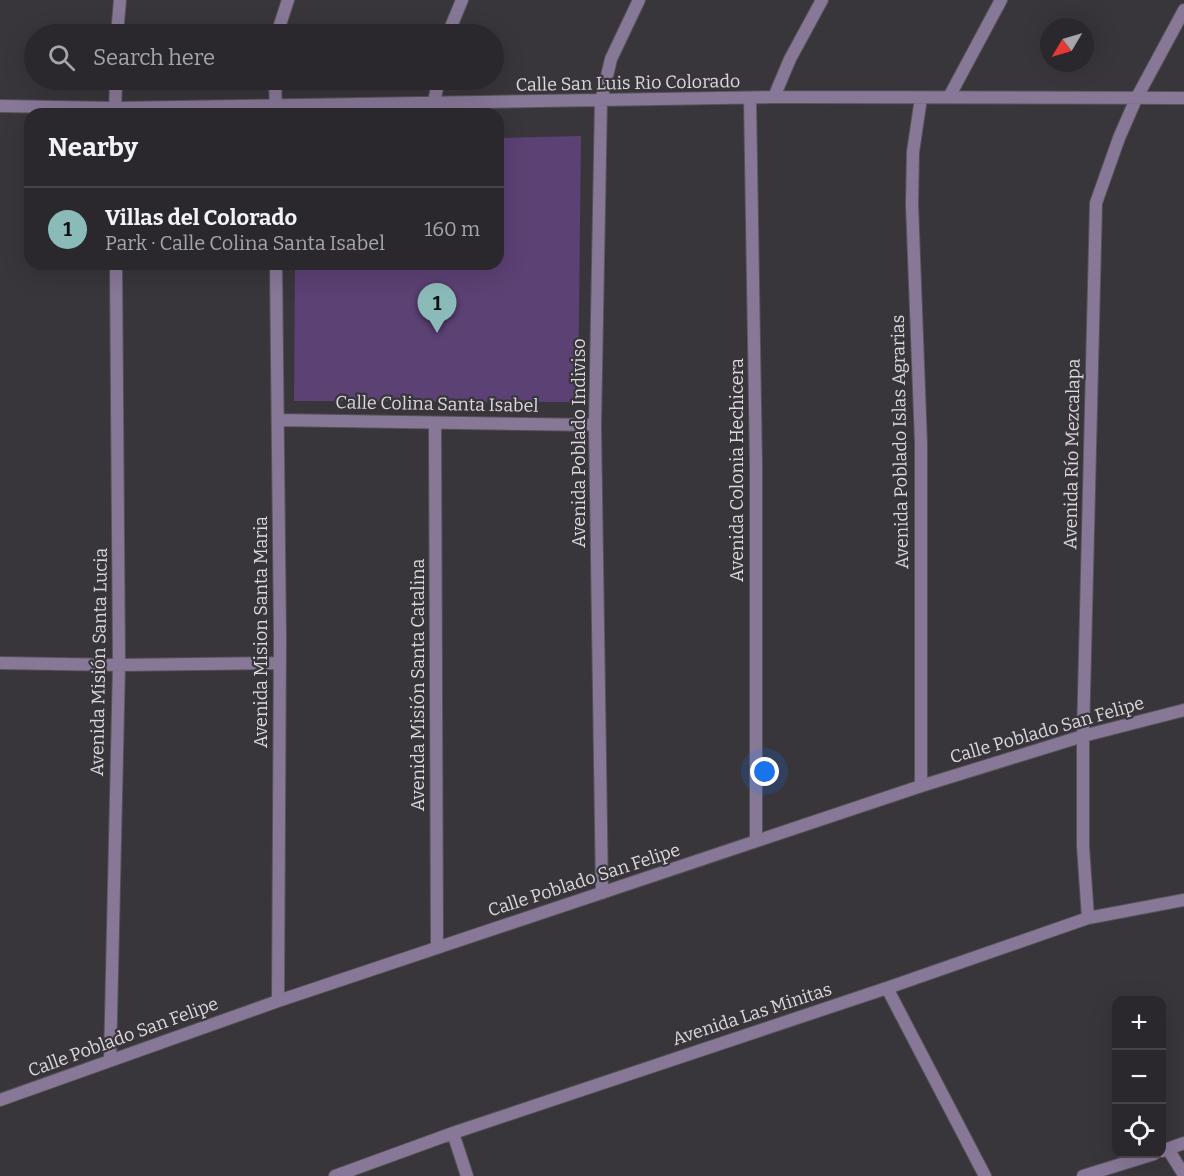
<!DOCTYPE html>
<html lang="en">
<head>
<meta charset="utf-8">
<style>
	body { margin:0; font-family:Bitter,serif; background:#323034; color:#f1f3f6 }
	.controls { position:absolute; right:18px; bottom:18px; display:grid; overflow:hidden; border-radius:12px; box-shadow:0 6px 24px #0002 }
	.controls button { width:54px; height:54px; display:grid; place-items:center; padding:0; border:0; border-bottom:2px solid #464448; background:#2a282c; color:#f1f3f6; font:30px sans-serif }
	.compass { position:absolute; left:1040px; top:18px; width:54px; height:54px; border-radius:50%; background:#2a282c; box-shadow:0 6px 24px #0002; rotate:232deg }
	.you { position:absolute; left:765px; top:772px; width:21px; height:21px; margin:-15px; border:4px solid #fff; border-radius:50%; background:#1a73e8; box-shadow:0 0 0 9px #1a73e833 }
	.badge { display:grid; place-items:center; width:39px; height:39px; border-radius:50%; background:#8bbbb9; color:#111; font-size:20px; font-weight:700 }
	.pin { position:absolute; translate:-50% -50px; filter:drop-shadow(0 2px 3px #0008) }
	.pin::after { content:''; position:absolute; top:32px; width:21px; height:18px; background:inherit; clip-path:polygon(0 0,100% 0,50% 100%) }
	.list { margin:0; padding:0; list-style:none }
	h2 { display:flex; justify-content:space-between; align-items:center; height:78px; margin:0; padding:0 24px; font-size:26px }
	h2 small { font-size:20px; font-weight:400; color:#a5a6a9 }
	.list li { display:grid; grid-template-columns:39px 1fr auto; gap:18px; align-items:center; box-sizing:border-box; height:84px; padding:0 24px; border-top:2px solid #464448 }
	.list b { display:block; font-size:22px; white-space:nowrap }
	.list p { margin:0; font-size:20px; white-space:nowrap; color:#a5a6a9 }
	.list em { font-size:20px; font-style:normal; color:#a5a6a9 }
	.icon { flex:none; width:33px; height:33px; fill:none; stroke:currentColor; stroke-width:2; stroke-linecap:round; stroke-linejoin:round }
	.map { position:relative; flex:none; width:1184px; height:1176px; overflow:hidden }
	.search { position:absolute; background:#2a282c; box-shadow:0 6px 24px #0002; left:24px; top:24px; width:480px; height:66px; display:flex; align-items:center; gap:15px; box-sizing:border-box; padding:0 21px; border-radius:33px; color:#a5a6a9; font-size:22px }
	.panel { position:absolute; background:#2a282c; box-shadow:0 6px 24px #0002; left:24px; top:108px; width:480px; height:162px; border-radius:18px }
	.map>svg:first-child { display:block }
	.green { fill:#5c4174 }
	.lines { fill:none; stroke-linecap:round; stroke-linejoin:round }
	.street-casing { stroke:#555358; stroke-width:14 }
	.street { stroke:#887898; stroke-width:12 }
	.labels { text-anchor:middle; stroke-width:4.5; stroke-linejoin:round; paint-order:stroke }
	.street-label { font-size:18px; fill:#dbd9dd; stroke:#38353b }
</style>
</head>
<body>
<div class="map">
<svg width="1184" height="1176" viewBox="0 0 1184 1176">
	<rect width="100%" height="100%" fill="#38353b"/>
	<!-- green -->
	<path class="green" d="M 581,136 L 578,402 L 294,401 L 295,264 L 498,264 L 498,138 Z"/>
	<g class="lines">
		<!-- street casing -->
		<g class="street-casing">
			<path id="street" d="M 117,34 L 120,0
				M 277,34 L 288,0
				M 448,34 L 462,0
				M 275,80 L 276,114
				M 774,97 L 790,59 L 822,0
				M 949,97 L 1001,0
				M 750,99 L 756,465 L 756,841
				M 433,105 L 439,80
				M 0,106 L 115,108 L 774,97 L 1184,98
				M 115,114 L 116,80
				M 276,264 L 280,637 L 278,1001
				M 278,420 L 595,425
				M 435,423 L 437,947
				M 0,663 L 119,665 L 280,663
				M 921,786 L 921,443 L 912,204 L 913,152 L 921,98
				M 602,893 L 595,425 L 601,101 L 611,59 L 639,0
				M 1088,918 L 1083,846 L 1083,736 L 1096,203 L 1119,138 L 1136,99 L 1184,10
				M 887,988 L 985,1176
				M 110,1061 L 119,665 L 116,264
				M 0,1100 L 278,1001 L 921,786 L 1083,736 L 1184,710
				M 453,1133 L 467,1176
				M 1168,1149 L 1184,1175
				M 1162,1151 L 1184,1143
				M 335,1176 L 453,1133 L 887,988 L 1088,918 L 1184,900
				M 1083,1176 L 1154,1154"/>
		</g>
		<!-- street -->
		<use href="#street" class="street"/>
	</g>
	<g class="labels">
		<!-- street labels -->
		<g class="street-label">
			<text transform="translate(628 83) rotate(-1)" y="6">Calle San Luis Rio Colorado</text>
			<text transform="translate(437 404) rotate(1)" y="6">Calle Colina Santa Isabel</text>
			<text transform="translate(900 442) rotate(-91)" y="6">Avenida Poblado Islas Agrarias</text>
			<text transform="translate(579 443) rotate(-90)" y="6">Avenida Poblado Indiviso</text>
			<text transform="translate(1072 454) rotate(-89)" y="6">Avenida Río Mezcalapa</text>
			<text transform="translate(737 470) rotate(-90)" y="6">Avenida Colonia Hechicera</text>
			<text transform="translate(261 632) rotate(-90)" y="6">Avenida Mision Santa Maria</text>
			<text transform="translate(99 662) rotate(-89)" y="6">Avenida Misión Santa Lucia</text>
			<text transform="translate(418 685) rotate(-90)" y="6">Avenida Misión Santa Catalina</text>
			<text transform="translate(1047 730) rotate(-16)" y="6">Calle Poblado San Felipe</text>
			<text transform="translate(584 880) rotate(-18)" y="6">Calle Poblado San Felipe</text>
			<text transform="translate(752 1014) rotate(-18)" y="6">Avenida Las Minitas</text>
			<text transform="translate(123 1037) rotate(-20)" y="6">Calle Poblado San Felipe</text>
		</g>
	</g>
</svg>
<div class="controls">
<button>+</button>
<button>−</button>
<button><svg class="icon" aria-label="locate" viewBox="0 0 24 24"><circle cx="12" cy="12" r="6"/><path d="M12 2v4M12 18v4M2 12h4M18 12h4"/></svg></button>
</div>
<svg class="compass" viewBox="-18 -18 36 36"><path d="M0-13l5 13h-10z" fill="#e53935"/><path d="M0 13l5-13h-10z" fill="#a5a6a9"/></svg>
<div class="you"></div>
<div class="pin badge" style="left:437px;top:333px">1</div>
<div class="search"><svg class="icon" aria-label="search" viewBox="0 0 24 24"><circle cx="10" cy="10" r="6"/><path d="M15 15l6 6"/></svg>Search here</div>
<section class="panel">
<h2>Nearby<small></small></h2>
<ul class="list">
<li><span class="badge">1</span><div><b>Villas del Colorado</b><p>Park · Calle Colina Santa Isabel</p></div><em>160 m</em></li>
</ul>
</section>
</div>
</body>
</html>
